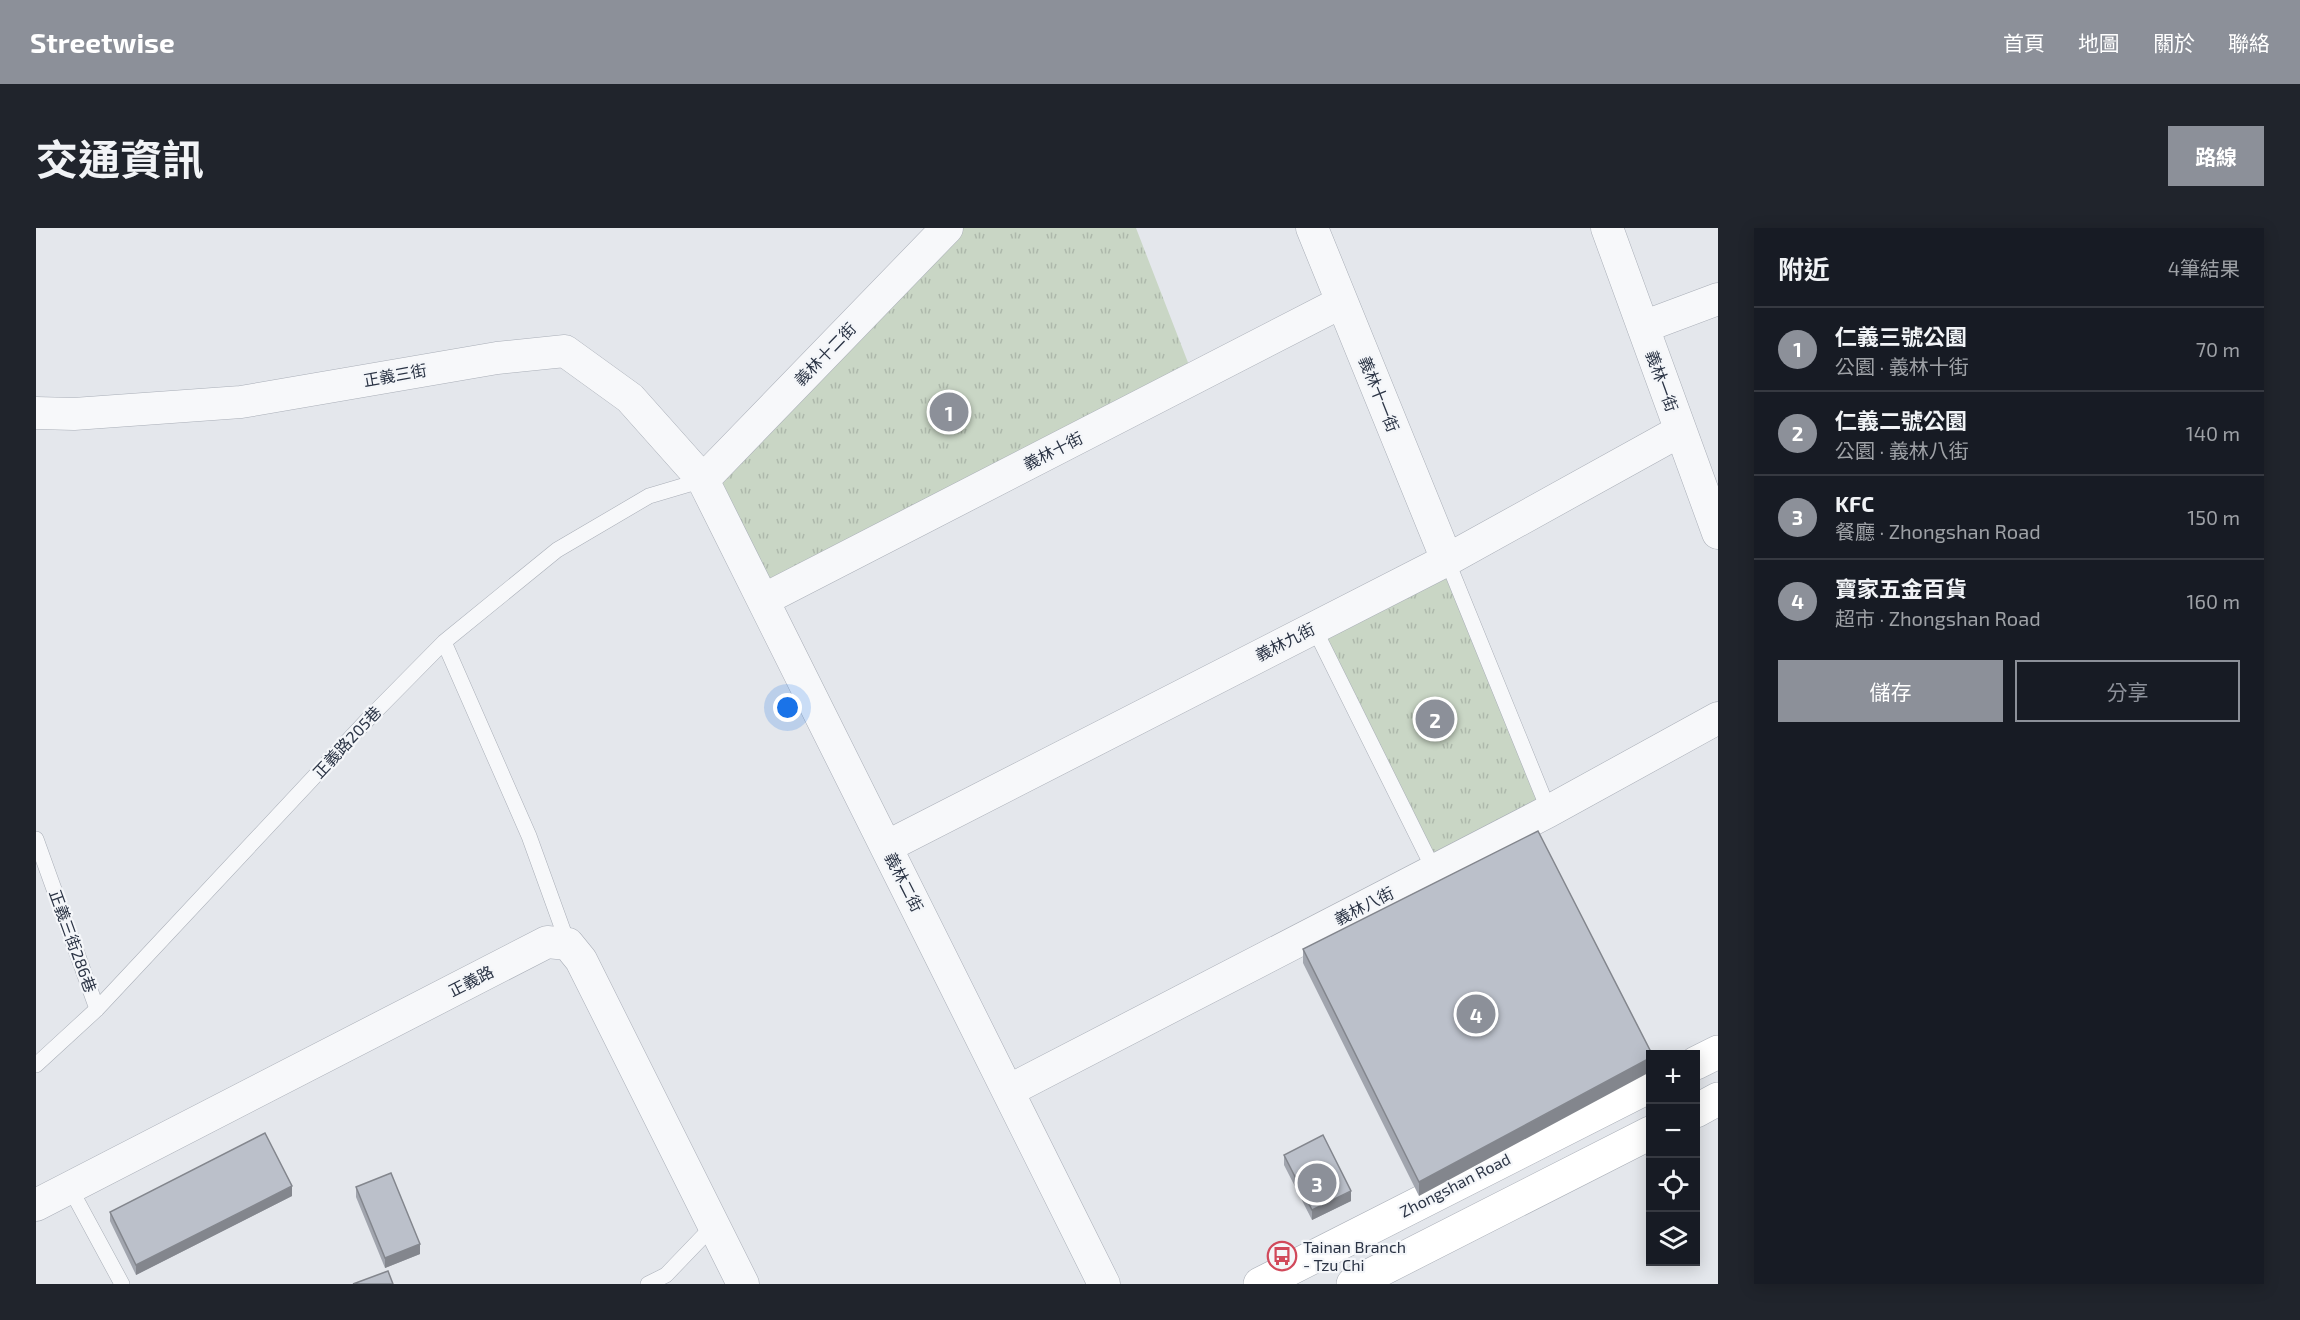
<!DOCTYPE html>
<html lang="zh-TW">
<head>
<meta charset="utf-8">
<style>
	body { margin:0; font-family:"Exo 2","Noto Sans TC",sans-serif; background:#20242c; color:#f1f3f6 }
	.controls { position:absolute; right:18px; bottom:18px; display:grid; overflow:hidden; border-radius:0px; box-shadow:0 3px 15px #0003 }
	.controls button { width:54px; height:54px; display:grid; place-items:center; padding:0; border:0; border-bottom:2px solid #363941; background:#171b24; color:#f1f3f6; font:30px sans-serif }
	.you { position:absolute; left:752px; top:480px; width:21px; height:21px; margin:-15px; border:4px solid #fff; border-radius:50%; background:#1a73e8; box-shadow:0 0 0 9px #1a73e833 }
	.badge { display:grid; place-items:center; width:39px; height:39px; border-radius:50%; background:#8c9099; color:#fff; font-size:20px; font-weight:700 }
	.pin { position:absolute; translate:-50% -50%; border:3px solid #fff; box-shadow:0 2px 6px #0006 }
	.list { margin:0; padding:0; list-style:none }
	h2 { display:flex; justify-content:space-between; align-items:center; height:78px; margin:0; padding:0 24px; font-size:26px }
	h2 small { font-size:20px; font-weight:400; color:#9ea1a6 }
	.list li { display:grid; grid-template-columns:39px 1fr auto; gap:18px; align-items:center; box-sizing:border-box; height:84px; padding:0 24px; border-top:2px solid #363941 }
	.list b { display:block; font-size:22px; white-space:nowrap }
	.list p { margin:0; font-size:20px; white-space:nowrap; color:#9ea1a6 }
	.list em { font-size:20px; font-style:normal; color:#9ea1a6 }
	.actions { display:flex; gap:12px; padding:18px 24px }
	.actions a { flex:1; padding:14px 0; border:2px solid #8c9099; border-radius:0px; text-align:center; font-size:21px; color:#8c9099 }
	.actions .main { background:#8c9099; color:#fff }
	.icon { flex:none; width:33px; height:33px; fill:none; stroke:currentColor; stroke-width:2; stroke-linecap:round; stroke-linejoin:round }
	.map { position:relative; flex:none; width:1682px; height:1056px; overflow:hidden; border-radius:0px }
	header { display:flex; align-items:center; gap:36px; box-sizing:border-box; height:84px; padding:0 30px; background:#8c9099; color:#fff }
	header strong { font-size:28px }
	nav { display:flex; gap:33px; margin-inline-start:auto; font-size:21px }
	.intro { display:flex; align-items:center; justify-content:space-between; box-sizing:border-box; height:144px; padding:0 36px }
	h1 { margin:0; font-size:42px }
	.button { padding:15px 27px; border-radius:0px; background:#8c9099; color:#fff; font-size:21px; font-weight:700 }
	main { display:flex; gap:36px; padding:0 36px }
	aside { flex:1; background:#171b24; border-radius:0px; box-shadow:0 3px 15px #0003 }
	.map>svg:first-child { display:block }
	.park { fill:url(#park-tufts) }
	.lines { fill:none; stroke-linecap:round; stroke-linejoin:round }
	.service-casing { stroke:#a9aeb7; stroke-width:16 }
	.minor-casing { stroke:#a9aeb7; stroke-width:33 }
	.secondary-casing { stroke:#a9aeb7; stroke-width:34 }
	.service { stroke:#f7f8fa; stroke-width:15 }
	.minor { stroke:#f7f8fa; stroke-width:32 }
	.secondary { stroke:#fff; stroke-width:33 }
	.wall { fill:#a1a5ae }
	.shaded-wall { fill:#83868d }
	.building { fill:#bbc0ca; stroke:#83868d; stroke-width:1.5 }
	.labels { text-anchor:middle; stroke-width:4.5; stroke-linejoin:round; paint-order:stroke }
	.street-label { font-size:16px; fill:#2b3445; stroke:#f4f6f9 }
	.poi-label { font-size:16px; fill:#2b3445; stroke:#f4f6f9; text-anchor:start }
</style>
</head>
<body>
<header>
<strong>Streetwise</strong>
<nav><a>首頁</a><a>地圖</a><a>關於</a><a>聯絡</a></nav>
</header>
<div class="intro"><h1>交通資訊</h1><a class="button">路線</a></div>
<main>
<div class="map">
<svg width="1682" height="1056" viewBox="0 0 1682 1056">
	<defs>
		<pattern id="park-tufts" width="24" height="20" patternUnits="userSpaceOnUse" patternTransform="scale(1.5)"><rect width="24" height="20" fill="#c9d6c5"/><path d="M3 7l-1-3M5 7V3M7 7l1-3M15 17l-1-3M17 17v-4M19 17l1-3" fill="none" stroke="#adb8ab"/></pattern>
	</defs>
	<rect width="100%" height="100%" fill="#e4e7ec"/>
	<!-- park -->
	<path class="park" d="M 911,0 L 1100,0 L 1158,150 L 727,372 L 667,252 Z
		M 1411,332 L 1513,583 L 1398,642 L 1278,400 Z"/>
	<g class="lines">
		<!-- service casing -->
		<g class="service-casing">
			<path id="service" d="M 1411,332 L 1513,583
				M 1278,400 L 1398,642
				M 408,414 L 493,608 L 532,716
				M 0,611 L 61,781
				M 0,837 L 61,781 L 335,488 L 408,414 L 521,322 L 613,268 L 667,252
				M 34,960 L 86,1056
				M 612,1056 L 630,1047 L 678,997"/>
		</g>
		<!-- minor casing -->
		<g class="minor-casing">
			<path id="minor" d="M 1276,0 L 1411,332
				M 1571,0 L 1682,305
				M 1607,99 L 1682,71
				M 0,185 L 38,186 L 205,174 L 461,130 L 529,123 L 594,170 L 667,252 L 1068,1056
				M 667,252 L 911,0
				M 727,372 L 1306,74
				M 850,619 L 1411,332 L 1644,203
				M 972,863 L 1513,583 L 1682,490
				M 0,977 L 511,714 L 532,716 L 545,732 L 707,1056"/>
		</g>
		<!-- secondary casing -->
		<g class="secondary-casing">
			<path id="secondary" d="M 1660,835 L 1682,824
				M 1660,883 L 1682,871
				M 1224,1056 L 1614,858
				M 1317,1056 L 1614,905"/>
		</g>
		<!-- service -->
		<use href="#service" class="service"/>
		<!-- minor -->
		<use href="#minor" class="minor"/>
		<!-- secondary -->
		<use href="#secondary" class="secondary"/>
	</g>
	<!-- wall -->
	<path class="wall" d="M 1502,603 L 1383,968 L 1267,735 L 1267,721 Z
		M 1248,927 L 1315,973 L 1276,992 L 1248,937 Z
		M 320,959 L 384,1026 L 349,1040 L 320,969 Z
		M 256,968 L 100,1047 L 74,993 L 74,984 Z"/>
	<!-- shaded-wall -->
	<path class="shaded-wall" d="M 1614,830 L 1614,844 L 1383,968 L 1383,954 Z
		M 256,958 L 256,968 L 100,1047 L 100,1037 Z
		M 1315,963 L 1315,973 L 1276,992 L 1276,982 Z
		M 384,1016 L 384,1026 L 349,1040 L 349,1030 Z"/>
	<!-- building -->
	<path class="building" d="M 1502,603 L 1616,826 L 1614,826 L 1614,830 L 1383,954 L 1267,721 Z
		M 229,905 L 256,958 L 100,1037 L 74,984 Z
		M 1287,907 L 1315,963 L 1276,982 L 1248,927 Z
		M 355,945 L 384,1016 L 349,1030 L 320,959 Z
		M 352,1043 L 357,1056 L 317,1056 Z"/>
	<!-- icons -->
	<defs>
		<g id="bus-ring" transform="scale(1.5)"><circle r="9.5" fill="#f4f6f9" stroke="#d1495b" stroke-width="1.5"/><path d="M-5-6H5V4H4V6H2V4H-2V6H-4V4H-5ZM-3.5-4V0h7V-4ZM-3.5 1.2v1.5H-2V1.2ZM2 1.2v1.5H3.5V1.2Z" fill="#d1495b"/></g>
	</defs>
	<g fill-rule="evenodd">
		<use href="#bus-ring" x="1246" y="1028"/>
	</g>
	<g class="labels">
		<!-- street labels -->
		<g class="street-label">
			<text transform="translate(789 126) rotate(-46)" y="6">義林十二街</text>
			<text transform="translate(359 147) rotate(-10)" y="6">正義三街</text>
			<text transform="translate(1626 153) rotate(70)" y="6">義林一街</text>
			<text transform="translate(1343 166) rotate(68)" y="6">義林十一街</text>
			<text transform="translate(1017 223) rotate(-27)" y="6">義林十街</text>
			<text transform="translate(1249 414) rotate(-27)" y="6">義林九街</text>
			<text transform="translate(311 514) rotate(-47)" y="6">正義路205巷</text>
			<text transform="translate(868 654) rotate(63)" y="6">義林二街</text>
			<text transform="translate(1328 678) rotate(-27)" y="6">義林八街</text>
			<text transform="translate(37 713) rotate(70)" y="6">正義三街286巷</text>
			<text transform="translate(435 753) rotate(-27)" y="6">正義路</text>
			<text transform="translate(1419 957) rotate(-27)" y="6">Zhongshan Road</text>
		</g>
		<!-- poi labels -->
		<g class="poi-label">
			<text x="1267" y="1025">Tainan Branch<tspan x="1267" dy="18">- Tzu Chi</tspan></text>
		</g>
	</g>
</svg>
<div class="controls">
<button>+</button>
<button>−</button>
<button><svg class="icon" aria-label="locate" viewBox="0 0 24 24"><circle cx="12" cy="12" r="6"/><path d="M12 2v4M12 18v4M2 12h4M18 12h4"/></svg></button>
<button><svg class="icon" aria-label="layers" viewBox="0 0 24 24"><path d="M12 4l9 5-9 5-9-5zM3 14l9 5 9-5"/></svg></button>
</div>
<div class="you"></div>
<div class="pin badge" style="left:913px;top:184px">1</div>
<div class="pin badge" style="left:1399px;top:491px">2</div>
<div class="pin badge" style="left:1281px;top:955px">3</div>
<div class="pin badge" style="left:1440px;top:786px">4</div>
</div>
<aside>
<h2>附近<small>4筆結果</small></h2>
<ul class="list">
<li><span class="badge">1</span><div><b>仁義三號公園</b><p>公園 · 義林十街</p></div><em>70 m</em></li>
<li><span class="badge">2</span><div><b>仁義二號公園</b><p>公園 · 義林八街</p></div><em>140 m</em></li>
<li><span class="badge">3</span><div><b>KFC</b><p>餐廳 · Zhongshan Road</p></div><em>150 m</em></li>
<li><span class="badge">4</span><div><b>寶家五金百貨</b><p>超市 · Zhongshan Road</p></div><em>160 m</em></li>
</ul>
<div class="actions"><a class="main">儲存</a><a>分享</a></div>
</aside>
</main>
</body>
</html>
